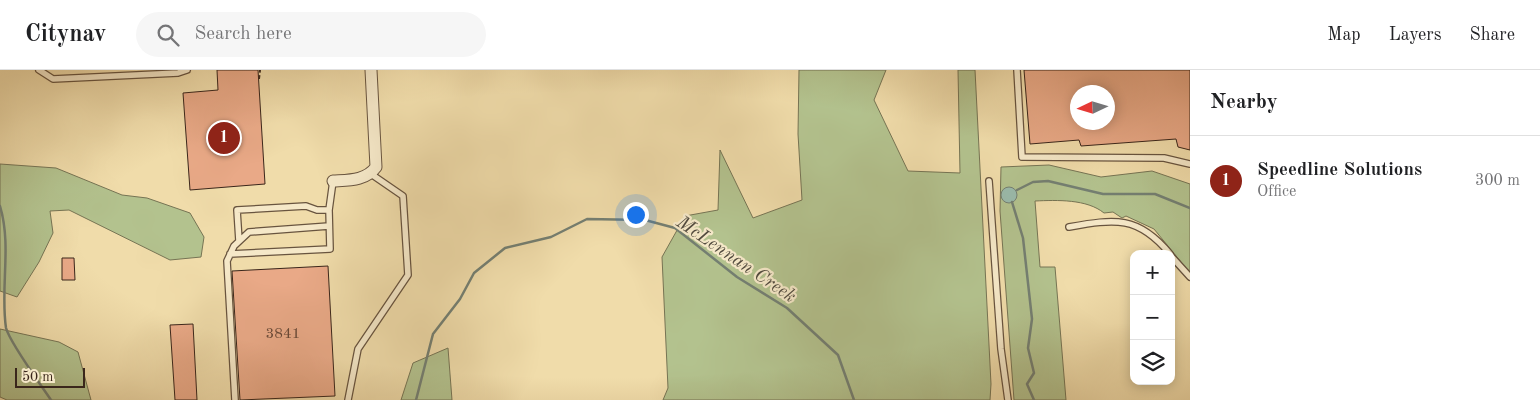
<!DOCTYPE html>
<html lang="en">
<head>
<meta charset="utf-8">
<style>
	body { margin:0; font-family:"Old Standard TT",serif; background:#f6f6f6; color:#202124 }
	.controls { position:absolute; right:15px; bottom:15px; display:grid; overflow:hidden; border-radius:10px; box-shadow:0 2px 12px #0003 }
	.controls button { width:45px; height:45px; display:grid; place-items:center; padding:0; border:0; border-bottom:1px solid #e0e0e0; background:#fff; color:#202124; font:25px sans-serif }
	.compass { position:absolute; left:1070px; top:15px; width:45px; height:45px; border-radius:50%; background:#fff; box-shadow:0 2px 12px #0003; rotate:266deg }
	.scale { position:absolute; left:15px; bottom:12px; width:70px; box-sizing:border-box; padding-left:5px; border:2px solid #3a261b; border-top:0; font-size:14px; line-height:18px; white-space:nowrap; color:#3a261b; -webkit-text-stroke:4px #f5e8c8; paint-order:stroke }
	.you { position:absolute; left:635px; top:144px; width:18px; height:18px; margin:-12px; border:4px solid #fff; border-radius:50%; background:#1a73e8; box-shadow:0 0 0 8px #1a73e833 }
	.badge { display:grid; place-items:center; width:32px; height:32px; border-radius:50%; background:#8f2418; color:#fff; font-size:16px; font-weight:700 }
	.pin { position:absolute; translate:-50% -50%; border:2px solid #fff; box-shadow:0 1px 5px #0006 }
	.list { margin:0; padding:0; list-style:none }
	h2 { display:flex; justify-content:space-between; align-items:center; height:65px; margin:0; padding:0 20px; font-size:21px }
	h2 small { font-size:16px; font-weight:400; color:#757577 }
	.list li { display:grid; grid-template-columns:32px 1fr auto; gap:15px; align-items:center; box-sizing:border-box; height:90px; padding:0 20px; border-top:1px solid #e0e0e0 }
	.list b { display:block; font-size:19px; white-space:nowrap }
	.list p { margin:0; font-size:16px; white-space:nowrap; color:#757577 }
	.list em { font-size:16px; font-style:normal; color:#757577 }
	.icon { flex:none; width:28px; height:28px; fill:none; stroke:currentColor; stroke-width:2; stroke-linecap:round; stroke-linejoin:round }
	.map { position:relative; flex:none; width:1190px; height:330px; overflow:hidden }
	header { display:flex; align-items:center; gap:30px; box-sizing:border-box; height:70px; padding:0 25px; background:#fff; border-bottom:1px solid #e0e0e0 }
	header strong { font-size:24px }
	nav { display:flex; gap:28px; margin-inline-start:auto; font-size:18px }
	.search { width:350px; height:45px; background:#f6f6f6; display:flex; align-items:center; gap:12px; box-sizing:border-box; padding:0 18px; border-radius:28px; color:#757577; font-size:19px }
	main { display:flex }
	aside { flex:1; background:#fff }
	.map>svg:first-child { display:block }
	.green { fill:#b3c28e; stroke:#767454 }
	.water { fill:#9abbac; stroke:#747f72 }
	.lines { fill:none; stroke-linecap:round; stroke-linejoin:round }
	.stream { stroke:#747f72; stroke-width:2.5 }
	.building { fill:#e9a987; stroke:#3a261b; fill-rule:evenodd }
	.service-casing { stroke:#68543f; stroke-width:8 }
	.minor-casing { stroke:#68543f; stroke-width:13 }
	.path { stroke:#3a261b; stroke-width:2; stroke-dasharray:4 2.5; stroke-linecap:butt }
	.service { stroke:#f5e8c8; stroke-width:5.5 }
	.minor { stroke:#f5e8c8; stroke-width:11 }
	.labels { text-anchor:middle; stroke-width:4.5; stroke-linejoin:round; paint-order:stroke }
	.number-label { font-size:15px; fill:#664736 }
	.water-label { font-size:19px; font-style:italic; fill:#524b3f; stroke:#f5e8c8 }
</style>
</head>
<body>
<header>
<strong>Citynav</strong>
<div class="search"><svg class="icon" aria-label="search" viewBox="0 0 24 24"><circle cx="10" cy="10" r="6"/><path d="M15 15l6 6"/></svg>Search here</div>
<nav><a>Map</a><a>Layers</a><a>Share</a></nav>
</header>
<main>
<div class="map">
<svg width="1190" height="330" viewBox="0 0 1190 330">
	<rect width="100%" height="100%" fill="#f0dcaa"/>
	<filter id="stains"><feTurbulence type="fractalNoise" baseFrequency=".004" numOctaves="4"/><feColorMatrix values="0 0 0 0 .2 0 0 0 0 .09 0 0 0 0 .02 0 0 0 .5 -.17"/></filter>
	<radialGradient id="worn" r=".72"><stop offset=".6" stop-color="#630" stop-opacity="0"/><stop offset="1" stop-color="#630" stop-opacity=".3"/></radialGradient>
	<!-- green -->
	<path class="green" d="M 799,0 L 886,0 L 874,30 L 908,101 L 960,103 L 958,0 L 975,0 L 991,314 L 990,330 L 663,330 L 668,318 L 662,187 L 685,146 L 718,140 L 720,80 L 753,148 L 802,130 L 798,64 Z
		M 0,94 L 56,98 L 122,125 L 147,128 L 190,143 L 204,167 L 201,187 L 170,190 L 69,140 L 50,141 L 53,163 L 39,192 L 17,227 L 0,221 Z
		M 1049,95 L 1101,107 L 1152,101 L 1190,114 L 1190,203 L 1154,159 L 1126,146 L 1122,148 L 1113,142 L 1104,143 C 1087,129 1057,130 1035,131 L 1040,197 L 1055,197 L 1066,330 L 1014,330 L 1000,141 L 1001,97 Z
		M 0,259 L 59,272 L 78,282 L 91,330 L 7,330 L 0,327 Z
		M 448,278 L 452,330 L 401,330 L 413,293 Z"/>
	<!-- water -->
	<path class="water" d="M1001 125a8 8 0 1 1 16 0a8 8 0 1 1-16 0Z"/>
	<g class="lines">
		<!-- stream -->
		<path class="stream" d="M 1017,120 L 1033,112 L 1048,111 L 1103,124 L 1155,124 L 1190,138
			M 1012,132 L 1023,168 L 1032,249 L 1028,278 L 1034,303 L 1027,314 L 1034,330
			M 0,136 C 12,176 0,218 6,258 C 10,273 41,315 51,330
			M 416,330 L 433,264 L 460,229 L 474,203 L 505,178 L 551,167 L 587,149 L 645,150 L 675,158 L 737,207 L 787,238 L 838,285 L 854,330"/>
	</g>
	<!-- building -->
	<path class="building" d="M 217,0 L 258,0 L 265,114 L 190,120 L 183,23 L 218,20 Z
		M 1024,0 L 1190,0 L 1190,80 L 1178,77 L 1176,69 L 1081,76 L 1079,70 L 1030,74 ZM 1078,22 L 1108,22 L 1108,52 L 1078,52 Z
		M 62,188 L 74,188 L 75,210 L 62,210 Z
		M 328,196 L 335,326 L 240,330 L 232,201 Z
		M 193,254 L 197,330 L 175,330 L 170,255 Z"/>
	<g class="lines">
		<!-- service casing -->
		<g class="service-casing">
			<path id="service" d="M 39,0 L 53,9 L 178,3 L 187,0
				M 1017,0 L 1022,87 L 1164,88 L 1190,94
				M 989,111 L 1001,279 L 1008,330
				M 1069,157 C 1115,149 1138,145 1170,184
				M 239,171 L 237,140 L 306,136 L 317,140 L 329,140
				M 230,184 L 330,179 L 329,140 L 333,111
				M 1171,186 L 1190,207
				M 235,330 L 227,191 L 234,176 L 249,162 L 329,156
				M 348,330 L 358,279 L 408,205 L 403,126 L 371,104"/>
		</g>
		<!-- minor casing -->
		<g class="minor-casing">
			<path id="minor" d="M 333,111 C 348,110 366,111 376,97 L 371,0"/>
		</g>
		<!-- path -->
		<path class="path" d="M 259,9 L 260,0"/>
		<!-- service -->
		<use href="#service" class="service"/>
		<!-- minor -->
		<use href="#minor" class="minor"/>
	</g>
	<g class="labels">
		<!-- number labels -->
		<g class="number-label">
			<text x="283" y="268">3841</text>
		</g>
		<!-- water labels -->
		<g class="water-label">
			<text transform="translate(737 188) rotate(34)" y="7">McLennan Creek</text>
		</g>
	</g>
	<rect width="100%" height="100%" filter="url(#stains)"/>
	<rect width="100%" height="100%" fill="url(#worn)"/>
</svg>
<div class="controls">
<button>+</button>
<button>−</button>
<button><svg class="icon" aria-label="layers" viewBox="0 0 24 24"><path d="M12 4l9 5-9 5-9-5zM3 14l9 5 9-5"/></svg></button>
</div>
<svg class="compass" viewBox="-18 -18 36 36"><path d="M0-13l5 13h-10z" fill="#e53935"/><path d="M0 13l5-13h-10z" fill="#757577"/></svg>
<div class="scale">50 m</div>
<div class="you"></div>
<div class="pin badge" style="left:224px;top:68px">1</div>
</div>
<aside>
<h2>Nearby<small></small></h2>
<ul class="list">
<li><span class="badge">1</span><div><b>Speedline Solutions</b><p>Office</p></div><em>300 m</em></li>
</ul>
</aside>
</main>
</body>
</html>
